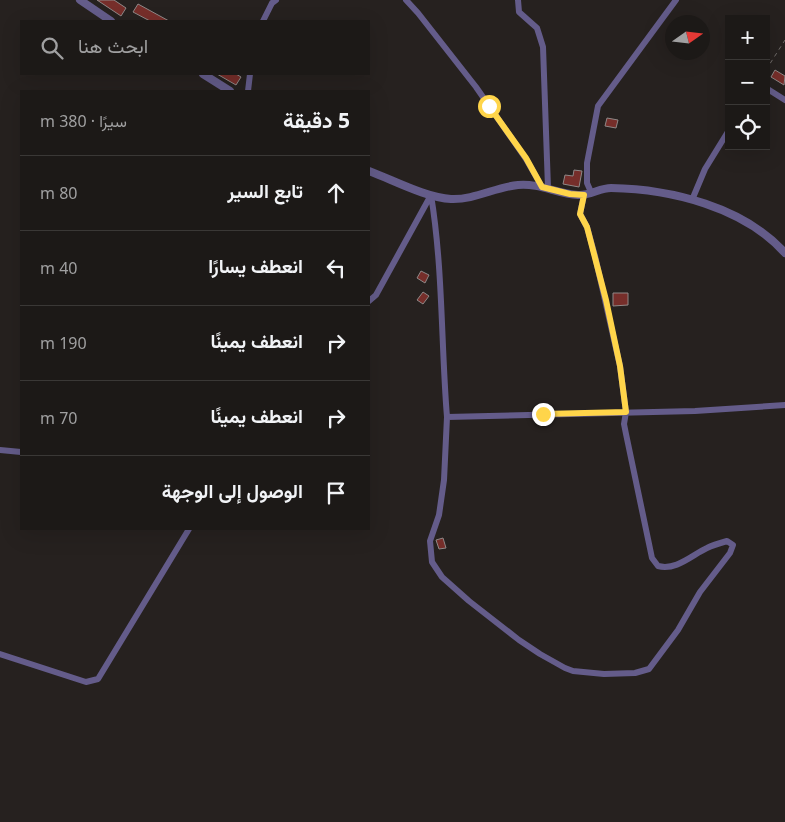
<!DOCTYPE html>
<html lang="ar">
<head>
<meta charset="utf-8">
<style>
	body { margin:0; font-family:"Noto Sans",Vazirmatn,sans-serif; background:#292624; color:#f1f3f6; direction:rtl }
	.controls { position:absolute; right:15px; top:15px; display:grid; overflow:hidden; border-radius:0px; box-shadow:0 5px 20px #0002 }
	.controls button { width:45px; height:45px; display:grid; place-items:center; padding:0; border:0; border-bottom:1px solid #3a3836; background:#1c1917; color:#f1f3f6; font:25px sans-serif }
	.compass { position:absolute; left:665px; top:15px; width:45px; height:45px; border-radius:50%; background:#1c1917; box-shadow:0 5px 20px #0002; rotate:76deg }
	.stop { position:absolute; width:15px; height:15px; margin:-11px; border:4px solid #ffd54a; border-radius:50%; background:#fff }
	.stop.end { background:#ffd54a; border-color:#fff; box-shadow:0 1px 5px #0008 }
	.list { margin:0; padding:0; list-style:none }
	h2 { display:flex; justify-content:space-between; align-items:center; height:65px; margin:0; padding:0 20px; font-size:21px }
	h2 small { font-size:16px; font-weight:400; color:#a0a0a1 }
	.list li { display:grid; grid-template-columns:32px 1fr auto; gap:15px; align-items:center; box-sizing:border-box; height:75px; padding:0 20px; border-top:1px solid #3a3836 }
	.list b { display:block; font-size:19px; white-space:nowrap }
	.list em { font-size:16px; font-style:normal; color:#a0a0a1 }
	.icon { flex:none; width:28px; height:28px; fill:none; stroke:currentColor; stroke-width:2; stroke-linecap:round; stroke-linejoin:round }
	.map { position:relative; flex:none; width:785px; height:822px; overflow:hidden; direction:ltr }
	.search { position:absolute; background:#1c1917; box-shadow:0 5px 20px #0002; left:20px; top:20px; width:350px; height:55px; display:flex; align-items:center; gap:12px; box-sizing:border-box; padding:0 18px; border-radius:0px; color:#a0a0a1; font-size:19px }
	.panel { position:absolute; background:#1c1917; box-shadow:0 5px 20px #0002; left:20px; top:90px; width:350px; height:440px; border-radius:0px; direction:rtl }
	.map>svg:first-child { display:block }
	.building { fill:#762e2a; stroke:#8f8887 }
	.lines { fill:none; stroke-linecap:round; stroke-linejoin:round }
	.path { stroke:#6f6a68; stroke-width:1; stroke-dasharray:4 4; stroke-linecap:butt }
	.minor { stroke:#645c8a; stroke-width:6 }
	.tertiary { stroke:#645c8a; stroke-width:8 }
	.route { stroke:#ffd54a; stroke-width:6 }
</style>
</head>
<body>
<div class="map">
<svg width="785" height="822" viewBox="0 0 785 822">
	<rect width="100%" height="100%" fill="#26211f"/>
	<!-- building -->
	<path class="building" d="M 97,0 L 114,0 L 126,8 L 121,16 Z
		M 138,4 L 169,21 L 150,21 L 133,12 Z
		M 775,70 L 785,76 L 784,85 L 771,77 Z
		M 217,74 L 236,74 L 241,77 L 236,85 Z
		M 607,118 L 618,120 L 616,128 L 605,126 Z
		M 574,170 L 582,171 L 579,187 L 563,184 L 565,175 L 573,176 Z
		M 421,271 L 429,275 L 425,283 L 417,278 Z
		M 423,292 L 429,296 L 423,304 L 417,300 Z
		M 613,293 L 628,293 L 628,305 L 613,306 Z
		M 443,538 L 446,548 L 439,549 L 436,540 Z"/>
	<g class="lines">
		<!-- path -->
		<path class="path" d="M 766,70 L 785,40"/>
		<!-- minor -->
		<path class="minor" d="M 406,0 L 418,13 L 476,87 L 526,159 L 542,187
			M 518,0 L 519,12 L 537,28 L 543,47 L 548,188
			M 263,21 L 272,3 L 276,0
			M 766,88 L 785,100
			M 248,91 L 250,74
			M 591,192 L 587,183 L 587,163 L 598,106 L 676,0
			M 431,195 C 443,268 441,344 447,417 L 695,411 L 785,405
			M 692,200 L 705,169 L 729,130
			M 369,301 L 376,295 L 431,195
			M 447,417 L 444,480 L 439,515 L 430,541 L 432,562 L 442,577 L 469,601 L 519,640 L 540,654 L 565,668 L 573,671 L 604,674 L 635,673 L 649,669 L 678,630 L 700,592 L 730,553 L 733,545 L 727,541 C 720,543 713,545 707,548 C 692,555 676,571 658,566 L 652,558 L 626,434 L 624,424 L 626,412 L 620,366 L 595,256 L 587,227 L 580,214 L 584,195
			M 0,450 L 21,452
			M 0,654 L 86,682 L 98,679 L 189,529"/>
		<!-- tertiary -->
		<path class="tertiary" d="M 80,0 L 111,21
			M 203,74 L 230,91
			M 369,171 C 393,180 427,198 451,199 C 474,200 496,187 518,185 C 540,183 557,194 578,195 C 589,196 600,188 611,188 C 671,189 744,207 785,253"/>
	</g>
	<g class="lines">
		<!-- route -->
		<path class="route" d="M 489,106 L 526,158 L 542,187 L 570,194 L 584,195 L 580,214 L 587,227 L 606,300 L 620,366 L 626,412 L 543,414"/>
	</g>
</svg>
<div class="controls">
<button>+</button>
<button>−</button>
<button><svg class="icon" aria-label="locate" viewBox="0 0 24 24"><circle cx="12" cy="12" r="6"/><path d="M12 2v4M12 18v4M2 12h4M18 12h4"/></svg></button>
</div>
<svg class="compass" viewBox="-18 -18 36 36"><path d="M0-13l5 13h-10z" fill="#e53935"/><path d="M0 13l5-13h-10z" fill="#a0a0a1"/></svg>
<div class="stop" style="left:489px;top:106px"></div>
<div class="stop end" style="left:543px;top:414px"></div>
<div class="search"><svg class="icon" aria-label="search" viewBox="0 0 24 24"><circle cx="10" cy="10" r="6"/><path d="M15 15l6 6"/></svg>ابحث هنا</div>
<section class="panel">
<h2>5 دقيقة<small>سيرًا · 380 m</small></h2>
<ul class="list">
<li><svg class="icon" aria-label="ahead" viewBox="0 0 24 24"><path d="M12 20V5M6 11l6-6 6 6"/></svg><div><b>تابع السير</b></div><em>80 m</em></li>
<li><svg class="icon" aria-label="left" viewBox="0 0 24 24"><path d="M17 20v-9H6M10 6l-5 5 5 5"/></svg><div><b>انعطف يسارًا</b></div><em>40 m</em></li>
<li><svg class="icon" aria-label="right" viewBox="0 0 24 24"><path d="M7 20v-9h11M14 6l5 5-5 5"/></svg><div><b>انعطف يمينًا</b></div><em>190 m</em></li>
<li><svg class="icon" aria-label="right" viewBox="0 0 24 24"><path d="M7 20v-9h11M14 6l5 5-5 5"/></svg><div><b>انعطف يمينًا</b></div><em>70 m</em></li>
<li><svg class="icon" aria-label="arrive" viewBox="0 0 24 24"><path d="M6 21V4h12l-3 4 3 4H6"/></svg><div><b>الوصول إلى الوجهة</b></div></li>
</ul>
</section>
</div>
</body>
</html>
